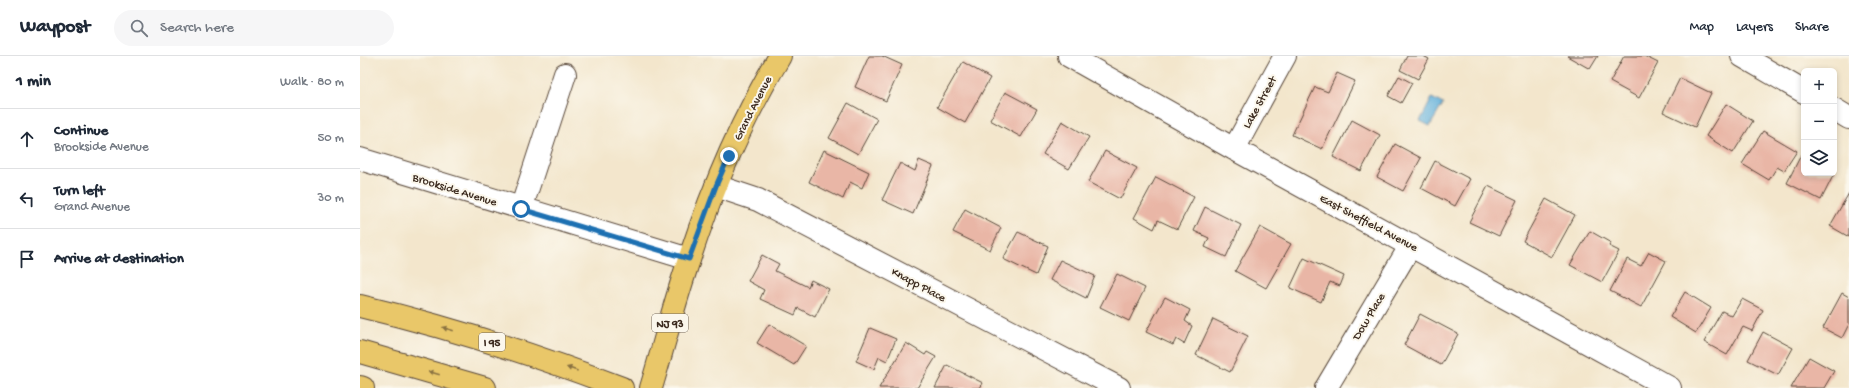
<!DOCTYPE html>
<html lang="en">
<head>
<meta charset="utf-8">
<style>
	body { margin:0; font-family:"Gochi Hand",sans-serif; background:#f6f6f7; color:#1f2937 }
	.controls { position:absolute; right:12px; top:12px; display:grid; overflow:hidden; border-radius:6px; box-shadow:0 2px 6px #0003 }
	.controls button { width:36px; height:36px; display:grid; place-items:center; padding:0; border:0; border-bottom:1px solid #e0e1e3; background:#fff; color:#1f2937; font:20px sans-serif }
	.stop { position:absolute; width:12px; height:12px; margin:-9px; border:3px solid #1f6fb2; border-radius:50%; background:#fff }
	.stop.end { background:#1f6fb2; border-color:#fff; box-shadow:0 1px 4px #0008 }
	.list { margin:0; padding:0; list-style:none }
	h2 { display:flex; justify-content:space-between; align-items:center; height:52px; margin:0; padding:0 16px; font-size:17px }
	h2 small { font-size:13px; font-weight:400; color:#747a83 }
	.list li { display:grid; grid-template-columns:26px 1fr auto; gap:12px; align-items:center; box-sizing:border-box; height:60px; padding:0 16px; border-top:1px solid #e0e1e3 }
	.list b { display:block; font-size:15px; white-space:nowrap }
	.list p { margin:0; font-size:13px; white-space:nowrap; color:#747a83 }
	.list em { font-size:13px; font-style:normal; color:#747a83 }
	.icon { flex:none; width:22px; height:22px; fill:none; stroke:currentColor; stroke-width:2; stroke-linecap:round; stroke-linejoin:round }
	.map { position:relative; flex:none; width:1489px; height:332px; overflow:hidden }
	header { display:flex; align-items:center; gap:24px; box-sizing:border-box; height:56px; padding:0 20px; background:#fff; border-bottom:1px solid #e0e1e3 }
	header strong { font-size:19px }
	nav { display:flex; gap:22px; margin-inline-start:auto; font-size:14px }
	.search { width:280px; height:36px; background:#f6f6f7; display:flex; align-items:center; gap:10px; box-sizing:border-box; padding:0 14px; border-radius:22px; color:#747a83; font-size:15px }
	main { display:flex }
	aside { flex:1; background:#fff }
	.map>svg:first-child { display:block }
	.water { fill:#62b0db; stroke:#4e6d7c }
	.building { fill:#e9b6a6 }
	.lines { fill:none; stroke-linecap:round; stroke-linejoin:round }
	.minor-casing { stroke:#574638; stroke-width:24 }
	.major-casing { stroke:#574638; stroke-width:24 }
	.highway-casing { stroke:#574638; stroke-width:24 }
	.minor { stroke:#fff; stroke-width:22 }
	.major { stroke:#e9c769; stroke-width:22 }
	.highway { stroke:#e9c769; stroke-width:22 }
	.oneway { fill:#897140 }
	.route { stroke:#1f6fb2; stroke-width:5 }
	.labels { text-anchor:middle; stroke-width:4; stroke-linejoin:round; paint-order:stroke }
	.shield { fill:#fbf7ec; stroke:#75685c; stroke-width:1 }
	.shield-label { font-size:11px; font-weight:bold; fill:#3b2a1e }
	.street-label { font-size:12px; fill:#3b2a1e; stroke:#fbf7ec }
</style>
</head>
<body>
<header>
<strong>Waypost</strong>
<div class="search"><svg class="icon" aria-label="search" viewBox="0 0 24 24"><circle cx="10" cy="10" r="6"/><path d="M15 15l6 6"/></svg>Search here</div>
<nav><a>Map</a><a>Layers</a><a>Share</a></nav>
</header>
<main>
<aside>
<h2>1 min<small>Walk · 80 m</small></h2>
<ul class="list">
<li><svg class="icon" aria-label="ahead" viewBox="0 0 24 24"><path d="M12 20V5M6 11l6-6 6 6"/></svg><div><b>Continue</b><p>Brookside Avenue</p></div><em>50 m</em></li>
<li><svg class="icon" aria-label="left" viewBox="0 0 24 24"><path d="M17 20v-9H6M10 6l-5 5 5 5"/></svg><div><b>Turn left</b><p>Grand Avenue</p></div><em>30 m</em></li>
<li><svg class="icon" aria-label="arrive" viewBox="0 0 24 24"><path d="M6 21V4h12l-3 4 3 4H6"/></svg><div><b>Arrive at destination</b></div></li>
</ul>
</aside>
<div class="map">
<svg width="1489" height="332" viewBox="0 0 1489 332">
	<rect width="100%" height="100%" fill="#fbf7ec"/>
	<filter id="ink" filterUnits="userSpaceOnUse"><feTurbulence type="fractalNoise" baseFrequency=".025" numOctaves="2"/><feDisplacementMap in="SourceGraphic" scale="8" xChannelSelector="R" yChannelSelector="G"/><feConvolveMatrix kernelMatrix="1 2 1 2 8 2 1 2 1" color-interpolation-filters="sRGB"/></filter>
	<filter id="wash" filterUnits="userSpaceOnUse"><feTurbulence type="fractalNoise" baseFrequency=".012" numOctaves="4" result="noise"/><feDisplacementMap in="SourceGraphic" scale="16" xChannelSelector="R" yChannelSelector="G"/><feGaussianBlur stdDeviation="0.9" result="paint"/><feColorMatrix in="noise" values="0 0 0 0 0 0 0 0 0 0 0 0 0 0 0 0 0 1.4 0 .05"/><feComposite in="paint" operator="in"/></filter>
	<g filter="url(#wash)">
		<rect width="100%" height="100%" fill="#f3e6cc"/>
		<!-- water -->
		<path class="water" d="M 1072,42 L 1083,48 L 1070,70 L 1060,65 Z"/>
		<g id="blocks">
			<!-- building -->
			<path class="building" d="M 509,0 L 522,0 L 542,9 L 526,45 L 495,31 Z
				M 1047,0 L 1063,0 L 1069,3 L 1058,23 L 1040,14 Z
				M 1207,0 L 1238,0 L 1230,13 Z
				M 1264,0 L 1284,0 L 1298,7 L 1279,42 L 1250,26 Z
				M 603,6 L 630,22 L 605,67 L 577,51 Z
				M 977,17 L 995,25 L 962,93 L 932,79 L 955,31 L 968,36 Z
				M 1039,20 L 1052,27 L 1041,47 L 1028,40 Z
				M 1320,22 L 1351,37 L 1335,71 L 1303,56 Z
				M 645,36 L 677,53 L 661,81 L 630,64 Z
				M 488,47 L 517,63 L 498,98 L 469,82 Z
				M 1366,48 L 1393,65 L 1373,97 L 1346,80 Z
				M 992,64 L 1020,79 L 1001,115 L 973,101 Z
				M 702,65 L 729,81 L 709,113 L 683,98 Z
				M 1403,75 L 1437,95 L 1424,115 L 1417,111 L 1409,124 L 1382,108 Z
				M 1035,88 L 1061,102 L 1043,135 L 1017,121 Z
				M 464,94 L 509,116 L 502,132 L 490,126 L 483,143 L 449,126 Z
				M 745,95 L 777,112 L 760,143 L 728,126 Z
				M 1442,97 L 1444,98 L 1444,117 L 1474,117 L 1474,114 L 1476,114 L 1461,144 L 1427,127 Z
				M 559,104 L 573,110 L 553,158 L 522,144 L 540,107 L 555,115 Z
				M 1075,105 L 1110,123 L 1095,150 L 1061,132 Z
				M 796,121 L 834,141 L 817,173 L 798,164 L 794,173 L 774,162 Z
				M 1128,130 L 1157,144 L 1139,180 L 1109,166 Z
				M 1489,137 L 1489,181 L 1470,170 Z
				M 1186,143 L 1215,159 L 1192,201 L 1163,185 Z
				M 845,151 L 881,169 L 866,201 L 845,191 L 849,182 L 834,175 Z
				M 605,153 L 641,172 L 630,194 L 593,176 Z
				M 900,171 L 931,188 L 906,232 L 875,215 Z
				M 1230,175 L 1251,187 L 1249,190 L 1259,195 L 1242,226 L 1210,209 Z
				M 658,176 L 688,190 L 676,219 L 643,203 Z
				M 1289,196 L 1306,205 L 1281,251 L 1250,235 L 1267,203 L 1281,210 Z
				M 402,199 L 419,208 L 415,215 L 448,231 L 451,224 L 469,233 L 455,261 L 438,252 L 435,259 L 400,243 L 404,234 L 388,225 Z
				M 944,202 L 984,220 L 980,230 L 970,226 L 961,246 L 930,232 Z
				M 700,204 L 735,220 L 726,242 L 690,224 Z
				M 757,218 L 785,232 L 769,265 L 740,251 Z
				M 1325,236 L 1351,252 L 1336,277 L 1310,261 Z
				M 1482,237 L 1489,241 L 1489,268 L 1482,282 L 1463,272 Z
				M 805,241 L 830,254 L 825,265 L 832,270 L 824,288 L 816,283 L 813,289 L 786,276 Z
				M 1382,243 L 1403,254 L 1392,275 L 1383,271 L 1367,299 L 1344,286 L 1362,255 L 1372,260 Z
				M 1060,258 L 1098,278 L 1081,309 L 1044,289 Z
				M 853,263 L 888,280 L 870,316 L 836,299 Z
				M 409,268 L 446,290 L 434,309 L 397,287 Z
				M 510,272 L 536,283 L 527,305 L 519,301 L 514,313 L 496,305 Z
				M 1403,276 L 1433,292 L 1418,319 L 1388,304 Z
				M 546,287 L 565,299 L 567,296 L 576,301 L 557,332 L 519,332 Z
				M 1449,301 L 1474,315 L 1464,332 L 1431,332 Z
				M 587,309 L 623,327 L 620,332 L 575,332 Z"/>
		</g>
	</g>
	<g filter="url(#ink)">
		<use href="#blocks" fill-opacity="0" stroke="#574638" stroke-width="1"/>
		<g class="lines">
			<!-- minor casing -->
			<g class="minor-casing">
				<path id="minor" d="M 709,0 L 874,93 L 1310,332
					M 1382,0 L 1444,36
					M 1474,53 L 1489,62
					M 874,93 L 925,0
					M 0,103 L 329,203
					M 356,130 L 398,144 L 759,332
					M 161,153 L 205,18
					M 966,332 L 1051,189"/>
			</g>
			<!-- major casing -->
			<g class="major-casing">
				<path id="major" d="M 291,332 C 304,289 315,244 330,201 C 353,131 382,63 420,0"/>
			</g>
			<!-- highway casing -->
			<g class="highway-casing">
				<path id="highway" d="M 0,250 C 89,271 176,299 262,332
					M 0,296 L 125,332
					M 0,331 L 3,332"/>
			</g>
			<!-- minor -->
			<use href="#minor" class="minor"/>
			<!-- major -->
			<use href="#major" class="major"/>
			<!-- highway -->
			<use href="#highway" class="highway"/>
		</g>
		<!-- one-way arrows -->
		<defs><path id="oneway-solid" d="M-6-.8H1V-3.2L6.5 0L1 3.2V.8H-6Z"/></defs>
		<g class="oneway">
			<use href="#oneway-solid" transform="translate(88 273) rotate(-163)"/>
			<use href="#oneway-solid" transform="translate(212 313) rotate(-161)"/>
			<use href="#oneway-solid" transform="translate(74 317) rotate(-164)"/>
		</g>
	</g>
	<g class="lines" filter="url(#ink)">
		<!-- route -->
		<path class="route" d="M 161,153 L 329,203 L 356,130 L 369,100"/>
	</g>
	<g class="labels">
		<!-- shield labels -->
		<g class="shield">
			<rect x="292" y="258" width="36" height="18" rx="3"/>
			<rect x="119" y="277" width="26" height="18" rx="3"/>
		</g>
		<g class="shield-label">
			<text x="310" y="271">NJ 93</text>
			<text x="132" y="290">I 95</text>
		</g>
		<!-- street labels -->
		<g class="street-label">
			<text transform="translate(899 46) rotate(-61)" y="4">Lake Street</text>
			<text transform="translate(392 52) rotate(-63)" y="4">Grand Avenue</text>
			<text transform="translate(95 133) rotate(17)" y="4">Brookside Avenue</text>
			<text transform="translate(1009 166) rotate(28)" y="4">East Sheffield Avenue</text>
			<text transform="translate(559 228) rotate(28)" y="4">Knapp Place</text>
			<text transform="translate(1008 260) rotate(-59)" y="4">Dow Place</text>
		</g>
	</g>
</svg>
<div class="controls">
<button>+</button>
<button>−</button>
<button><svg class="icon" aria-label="layers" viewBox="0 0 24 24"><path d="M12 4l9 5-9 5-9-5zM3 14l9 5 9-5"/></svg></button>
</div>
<div class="stop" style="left:161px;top:153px"></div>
<div class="stop end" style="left:369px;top:100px"></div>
</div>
</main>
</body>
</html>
